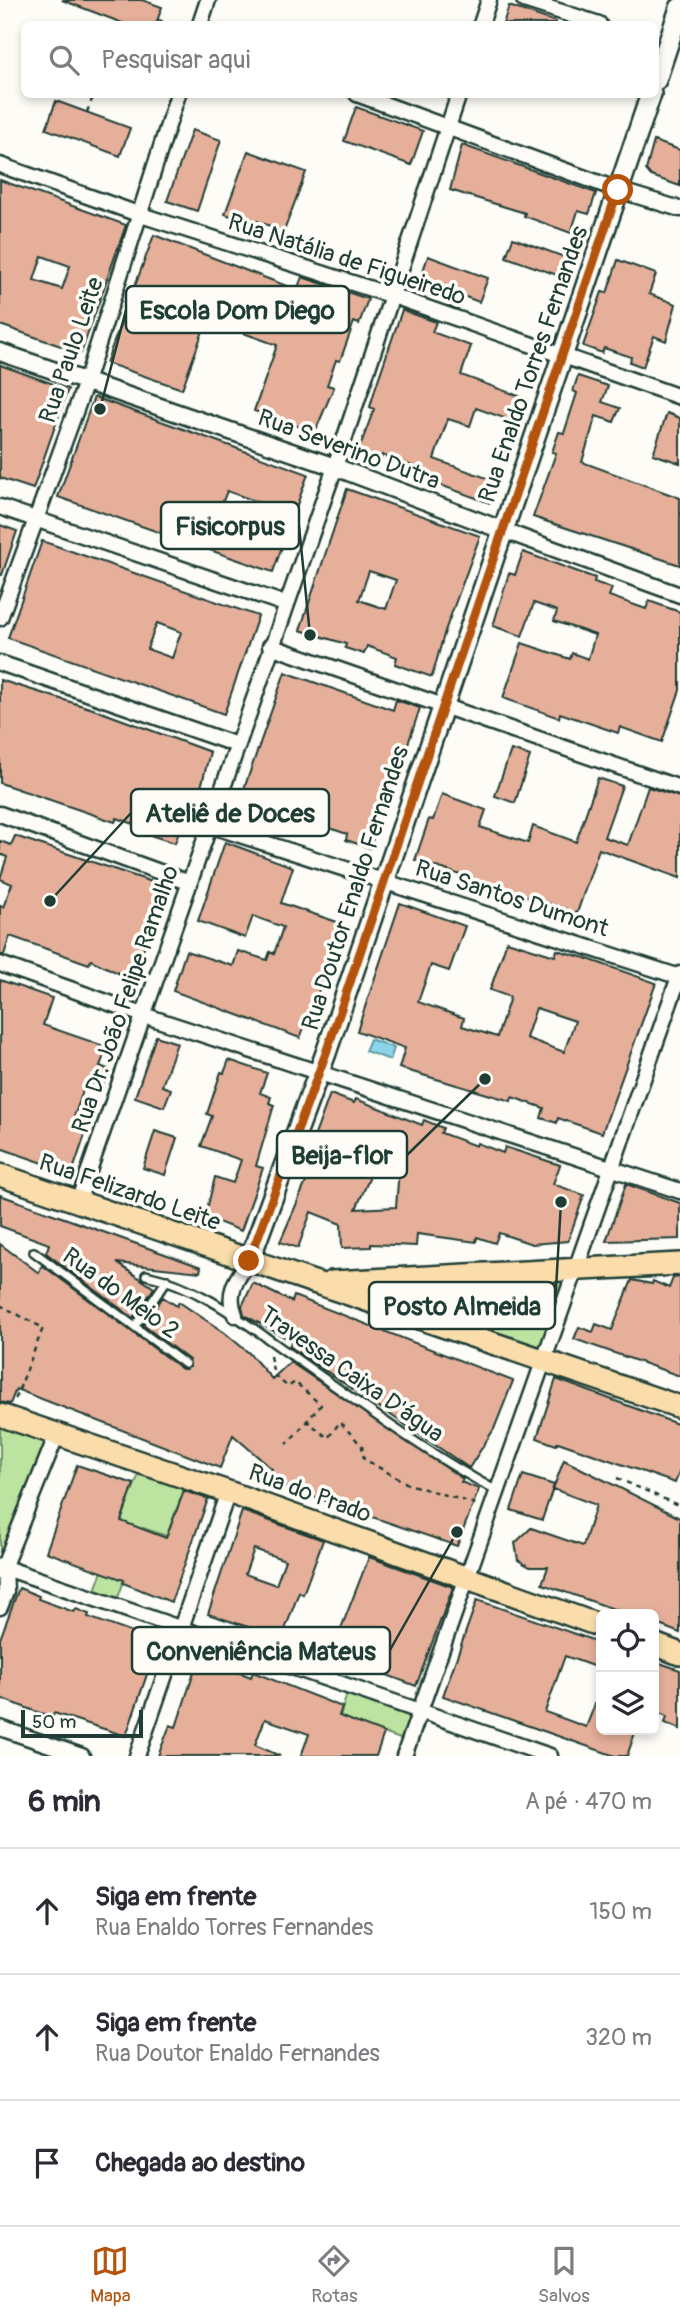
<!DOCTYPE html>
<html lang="pt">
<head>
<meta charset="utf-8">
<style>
	body { margin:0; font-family:Pangolin,sans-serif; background:#f7f7f7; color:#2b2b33 }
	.controls { position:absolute; right:21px; bottom:21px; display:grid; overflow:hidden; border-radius:10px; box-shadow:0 4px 10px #0003 }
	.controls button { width:63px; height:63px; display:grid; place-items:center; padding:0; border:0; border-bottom:2px solid #e1e1e2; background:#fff; color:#2b2b33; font:35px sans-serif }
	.scale { position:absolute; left:21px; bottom:18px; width:122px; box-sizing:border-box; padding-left:7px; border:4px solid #1f3d34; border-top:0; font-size:19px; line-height:24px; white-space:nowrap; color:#1f3d34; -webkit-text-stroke:5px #fdfcf7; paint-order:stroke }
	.stop { position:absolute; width:21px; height:21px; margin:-16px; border:5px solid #b45309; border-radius:50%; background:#fff }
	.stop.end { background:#b45309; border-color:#fff; box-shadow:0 2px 7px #0008 }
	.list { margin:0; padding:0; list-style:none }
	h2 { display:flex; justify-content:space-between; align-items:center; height:91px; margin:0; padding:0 28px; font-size:30px }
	h2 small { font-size:23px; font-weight:400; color:#7c7c81 }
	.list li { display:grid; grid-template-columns:46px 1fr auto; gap:21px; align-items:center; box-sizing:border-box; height:126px; padding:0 28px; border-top:2px solid #e1e1e2 }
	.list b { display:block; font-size:26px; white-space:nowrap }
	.list p { margin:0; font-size:23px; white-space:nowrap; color:#7c7c81 }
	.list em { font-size:23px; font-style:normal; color:#7c7c81 }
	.icon { flex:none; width:38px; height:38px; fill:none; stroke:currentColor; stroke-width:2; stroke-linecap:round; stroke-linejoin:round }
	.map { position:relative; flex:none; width:680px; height:1756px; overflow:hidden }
	.search { position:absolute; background:#fff; box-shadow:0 4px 10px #0003; left:21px; right:21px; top:21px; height:77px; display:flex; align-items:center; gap:18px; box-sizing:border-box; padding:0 24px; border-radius:10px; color:#7c7c81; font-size:26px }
	.sheet { height:469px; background:#fff }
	nav { display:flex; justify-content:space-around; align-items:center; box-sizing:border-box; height:98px; border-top:2px solid #e1e1e2; background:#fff; font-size:19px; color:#7c7c81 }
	nav a { display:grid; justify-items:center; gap:4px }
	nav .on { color:#b45309 }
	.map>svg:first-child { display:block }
	.green { fill:#bce39f; stroke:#6e906a; stroke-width:2 }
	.water { fill:#8ad5ea; stroke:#5f98a1; stroke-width:2 }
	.building { fill:#e5af9a; stroke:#1f3d34; stroke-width:2; fill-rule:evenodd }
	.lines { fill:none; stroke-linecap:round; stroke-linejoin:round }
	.service-casing { stroke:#1f3d34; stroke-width:12 }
	.minor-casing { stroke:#1f3d34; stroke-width:19 }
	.tertiary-casing { stroke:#1f3d34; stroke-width:21 }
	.secondary-casing { stroke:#1f3d34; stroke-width:24 }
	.primary-casing { stroke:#1f3d34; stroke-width:26 }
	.path { stroke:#1f3d34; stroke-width:2.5; stroke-dasharray:5 5; stroke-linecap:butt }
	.service { stroke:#fdfcf7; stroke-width:7 }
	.minor { stroke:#fdfcf7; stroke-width:14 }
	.tertiary { stroke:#fdfcf7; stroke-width:16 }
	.secondary { stroke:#fdfcf7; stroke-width:19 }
	.primary { stroke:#faddab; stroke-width:21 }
	.route { stroke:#b45309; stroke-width:9 }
	.labels { text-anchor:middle; stroke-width:7; stroke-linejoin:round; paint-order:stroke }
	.street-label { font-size:24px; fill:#1f3d34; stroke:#fdfcf7 }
	.leader { fill:none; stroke:#1f3d34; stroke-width:2.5 }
	.callout-dot { fill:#1f3d34; stroke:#fdfcf7; stroke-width:2.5 }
	.callout { fill:#fdfcf7; stroke:#1f3d34; stroke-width:2.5 }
	.callout-label { font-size:26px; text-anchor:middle; font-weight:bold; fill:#1f3d34 }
</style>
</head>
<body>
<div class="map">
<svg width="680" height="1756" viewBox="0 0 680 1756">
	<rect width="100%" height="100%" fill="#fdfcf7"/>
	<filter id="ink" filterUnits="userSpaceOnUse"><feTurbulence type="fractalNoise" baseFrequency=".0143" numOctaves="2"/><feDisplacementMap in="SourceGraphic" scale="14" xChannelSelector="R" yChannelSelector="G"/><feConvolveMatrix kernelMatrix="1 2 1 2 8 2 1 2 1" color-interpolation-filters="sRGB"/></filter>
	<g filter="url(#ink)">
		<!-- green -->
		<path class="green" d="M 575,1270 L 544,1359 L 355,1295 Z
			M 0,1422 L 49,1438 L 0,1566 Z
			M 143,1463 L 188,1478 L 167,1536 L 143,1528 L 115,1606 L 92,1598 Z
			M 349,1685 L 420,1710 L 409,1742 L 340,1718 Z"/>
		<!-- water -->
		<path class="water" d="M 370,1039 L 394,1048 L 390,1060 L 365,1051 Z"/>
		<!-- building -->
		<path class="building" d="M 62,0 L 142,0 L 162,7 L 156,24 L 125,24 Z
			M 509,6 L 556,22 L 555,24 L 503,24 Z
			M 56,101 L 130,128 L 120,156 L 46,129 Z
			M 356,107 L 423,131 L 411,165 L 344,141 Z
			M 192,130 L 221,140 L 197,211 L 167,201 Z
			M 654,141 L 680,150 L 680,186 L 651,176 L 646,170 Z
			M 462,145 L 596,193 L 589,214 L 578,211 L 571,233 L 524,216 L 525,213 L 450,190 Z
			M 248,151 L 306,172 L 284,231 L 243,216 L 242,220 L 225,214 Z
			M 0,180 L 126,225 L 81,353 L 0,325 ZM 42,256 L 70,266 L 62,289 L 34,280 Z
			M 154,235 L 297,290 L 302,277 L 368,299 L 359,324 L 354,322 L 340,361 L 336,360 L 327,385 L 334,387 L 315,432 L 254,411 L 277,345 L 207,320 L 182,389 L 106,363 Z
			M 513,238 L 567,258 L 560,276 L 506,257 Z
			M 428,256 L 488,278 L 479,302 L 420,280 Z
			M 618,260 L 656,274 L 649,294 L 676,304 L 666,341 L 654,336 L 643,367 L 630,362 L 631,357 L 604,348 L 602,353 L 583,346 L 602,292 L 607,293 Z
			M 402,310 L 436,322 L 432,332 L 471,346 L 461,375 L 527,399 L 518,423 L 476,408 L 470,426 L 448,419 L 434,459 L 498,482 L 490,503 L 426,480 L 429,472 L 382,455 L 381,460 L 358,452 L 374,409 L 370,407 L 376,386 Z
			M 0,365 L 68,389 L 33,489 L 0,478 Z
			M 578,376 L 608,386 L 602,402 L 620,408 L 614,422 L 596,416 L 582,462 L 680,498 L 680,565 L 533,517 L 556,453 L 552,452 L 559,432 L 564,433 L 577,393 L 573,391 Z
			M 94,397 L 308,474 L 273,572 L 58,497 ZM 227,491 L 258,502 L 245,535 L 214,524 Z
			M 667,413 L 680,418 L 680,463 L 653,454 Z
			M 347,489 L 480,536 L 445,631 L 432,677 L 395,664 L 397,657 L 367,646 L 364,654 L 345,648 L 346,644 L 300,630 ZM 369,571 L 396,580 L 386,609 L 359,600 Z
			M 0,525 L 17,531 L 2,575 L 0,575 Z
			M 42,541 L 258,616 L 224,714 L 8,638 ZM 157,623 L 181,632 L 172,658 L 147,649 Z
			M 523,552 L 595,578 L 594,582 L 612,588 L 609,596 L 646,609 L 649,601 L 680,612 L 680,690 L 662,742 L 620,727 L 618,733 L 560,713 L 559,718 L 503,698 L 522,643 L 570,659 L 572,653 L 588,659 L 595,635 L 554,621 L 557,611 L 534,603 L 522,636 L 493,626 L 509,573 L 515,575 Z
			M 285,672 L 393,710 L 396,700 L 420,708 L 404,756 L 398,754 L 370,848 L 346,840 L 347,834 L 306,820 L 305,825 L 239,803 Z
			M 0,680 L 93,709 L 210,752 L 199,795 L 193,792 L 175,843 L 150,835 L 151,830 L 117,818 L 115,822 L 0,783 Z
			M 511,750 L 530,756 L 515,803 L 495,796 Z
			M 598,778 L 622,786 L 604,837 L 628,845 L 648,787 L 680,797 L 680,878 L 599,849 L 577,913 L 415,860 L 429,819 L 433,820 L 442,794 L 486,810 L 480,827 L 528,843 L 533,826 L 576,842 Z
			M 15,836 L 164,886 L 133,980 L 91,960 L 89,964 L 10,936 L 4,955 L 0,955 L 0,906 L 3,907 L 12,884 L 0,879 L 7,857 L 0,854 L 0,841 L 11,845 Z
			M 225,842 L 293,867 L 281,903 L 340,923 L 327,969 L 300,1038 L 173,991 L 186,951 L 233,966 L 238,951 L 267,960 L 270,952 L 274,954 L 283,927 L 253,916 L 245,938 L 198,921 Z
			M 400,903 L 465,926 L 449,971 L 431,965 L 418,1002 L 464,1018 L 462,1026 L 497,1037 L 510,997 L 490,990 L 507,941 L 555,956 L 557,950 L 585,958 L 656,983 L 602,1133 L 558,1118 L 557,1123 L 541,1118 L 544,1108 L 512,1097 L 511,1101 L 399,1068 L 405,1048 L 357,1031 ZM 536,1008 L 575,1021 L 564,1052 L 526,1038 Z
			M 0,980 L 52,998 L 43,1025 L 107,1047 L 100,1066 L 108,1069 L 102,1088 L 86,1082 L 72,1123 L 87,1129 L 72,1173 L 0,1148 Z
			M 156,1036 L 177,1043 L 162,1086 L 171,1089 L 164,1107 L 135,1097 Z
			M 229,1060 L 267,1073 L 260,1093 L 271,1097 L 269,1103 L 274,1105 L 256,1166 L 263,1168 L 241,1231 L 205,1217 L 215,1177 L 233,1183 L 241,1160 L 201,1146 L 212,1116 L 207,1114 L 221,1072 L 224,1073 Z
			M 330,1094 L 354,1103 L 356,1099 L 422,1125 L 424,1120 L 443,1128 L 441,1133 L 476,1146 L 477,1143 L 503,1153 L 505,1147 L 560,1165 L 553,1184 L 584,1195 L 568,1241 L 532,1244 L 499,1233 L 495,1243 L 477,1237 L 476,1242 L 417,1234 L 416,1246 L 371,1244 L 371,1247 L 342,1248 L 341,1224 L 311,1212 L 298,1248 L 280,1242 L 306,1182 L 313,1159 L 307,1157 ZM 377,1160 L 399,1169 L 396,1207 L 356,1209 Z
			M 155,1131 L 177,1138 L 165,1175 L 143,1168 Z
			M 626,1184 L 680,1203 L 680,1239 L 606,1241 Z
			M 0,1195 L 201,1267 L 200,1272 L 117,1263 L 154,1288 L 133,1318 L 46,1253 L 49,1244 L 0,1226 Z
			M 0,1244 L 39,1273 L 42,1265 L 182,1369 L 190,1367 L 189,1360 L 143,1325 L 163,1297 L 177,1306 L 179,1302 L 225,1333 L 249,1353 L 272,1379 L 290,1362 L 463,1479 L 461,1482 L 479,1489 L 457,1546 L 267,1481 L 272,1469 L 233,1435 L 220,1468 L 16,1389 L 10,1404 L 0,1402 Z
			M 680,1277 L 680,1376 L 574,1339 L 579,1327 L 593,1332 L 596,1324 L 612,1330 L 632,1280 L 652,1284 L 653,1281 L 669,1288 L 673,1278 Z
			M 253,1283 L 292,1302 L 294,1296 L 513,1381 L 494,1429 L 469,1468 L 289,1346 L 292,1341 L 244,1315 L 242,1306 Z
			M 556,1379 L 680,1425 L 680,1470 L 675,1483 L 558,1442 L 556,1445 L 537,1438 Z
			M 564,1460 L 680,1518 L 680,1633 L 654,1623 L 654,1614 L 628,1614 L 542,1584 L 548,1567 L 530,1567 L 518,1560 L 515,1543 L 531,1528 L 583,1546 L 596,1505 L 553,1489 Z
			M 77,1465 L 134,1484 L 121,1521 L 166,1538 L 184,1491 L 208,1499 L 171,1602 L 123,1583 L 124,1580 L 46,1552 Z
			M 523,1475 L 554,1485 L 542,1520 L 511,1510 Z
			M 242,1511 L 323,1540 L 303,1594 L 299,1592 L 282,1638 L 208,1614 ZM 254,1549 L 285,1560 L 276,1585 L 245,1574 Z
			M 369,1557 L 453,1587 L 416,1686 L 331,1654 Z
			M 19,1588 L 39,1596 L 38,1599 L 74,1612 L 76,1609 L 89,1614 L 88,1617 L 158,1642 L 126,1736 L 54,1713 L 53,1716 L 40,1713 L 0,1698 L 0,1639 Z
			M 477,1600 L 601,1643 L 601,1669 L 565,1656 L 545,1712 L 586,1727 L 601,1689 L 601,1730 L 636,1730 L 627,1756 L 615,1756 L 443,1696 Z
			M 199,1657 L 251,1677 L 253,1672 L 342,1707 L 339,1716 L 384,1733 L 376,1756 L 301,1756 L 309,1734 L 265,1719 L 255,1745 L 280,1756 L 158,1756 L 170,1725 L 176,1727 Z
			M 654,1661 L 680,1670 L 680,1729 L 665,1723 L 667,1716 L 654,1711 L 658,1690 L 654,1688 Z"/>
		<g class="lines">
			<!-- service casing -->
			<g class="service-casing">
				<path id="service" d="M 34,1252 L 185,1364
					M 146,1275 C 202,1287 245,1323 291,1355 C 358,1402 424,1452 497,1491
					M 135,1326 L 167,1280"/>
			</g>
			<!-- minor casing -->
			<g class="minor-casing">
				<path id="minor" d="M 524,0 L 599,24
					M 200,24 L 208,0
					M 481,24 L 489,0
					M 357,94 L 618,190 L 680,209
					M 0,165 L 141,215 L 393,296 L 680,397
					M 0,507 L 285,604
					M 502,530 L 680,595
					M 0,618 L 86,382 L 178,94
					M 270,646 L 680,788
					M 0,663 L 237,745
					M 0,814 L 190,883
					M 209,825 L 680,977
					M 0,964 L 143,1015 L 680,1191
					M 78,1202 L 335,467 L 459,94
					M 235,1315 C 226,1293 236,1279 249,1261
					M 0,1566 L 550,1756
					M 1,1573 L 57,1434
					M 0,1607 L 6,1592 L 5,1567
					M 0,1728 L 82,1756
					M 137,1756 L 228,1492
					M 404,1756 L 680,974"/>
			</g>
			<!-- tertiary casing -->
			<g class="tertiary-casing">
				<path id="tertiary" d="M 0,352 L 335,467 L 502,530"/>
			</g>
			<!-- secondary casing -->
			<g class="secondary-casing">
				<path id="secondary" d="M 656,80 L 680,8
					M 249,1261 L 326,1053 L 651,94"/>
			</g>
			<!-- primary casing -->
			<g class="primary-casing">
				<path id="primary" d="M 0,1175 L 680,1407
					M 332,1282 L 680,1264
					M 0,1415 L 228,1492 L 601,1626
					M 654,1644 L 680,1654"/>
			</g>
			<!-- path -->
			<path class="path" d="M 158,20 L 171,24
				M 119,24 L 120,23
				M 87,112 L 94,94
				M 0,1305 L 43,1328 L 15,1400
				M 270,1356 L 274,1375 L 288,1387 L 295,1382 L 321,1405 L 287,1444
				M 306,1420 L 328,1438 L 340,1422 L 362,1446 L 364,1459 L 408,1484 L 479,1505
				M 617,1478 L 680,1506"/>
			<!-- service -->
			<use href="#service" class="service"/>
			<!-- minor -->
			<use href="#minor" class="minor"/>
			<!-- tertiary -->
			<use href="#tertiary" class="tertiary"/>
			<!-- secondary -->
			<use href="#secondary" class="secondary"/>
			<!-- primary -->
			<use href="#primary" class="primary"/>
		</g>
	</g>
	<g class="lines" filter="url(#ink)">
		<!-- route -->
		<path class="route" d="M 249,1261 L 326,1053 L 618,190"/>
	</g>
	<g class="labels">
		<!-- street labels -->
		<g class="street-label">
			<text transform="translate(347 259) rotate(18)" y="8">Rua Natália de Figueiredo</text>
			<text transform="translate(71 350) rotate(-71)" y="8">Rua Paulo Leite</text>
			<text transform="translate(533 364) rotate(-71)" y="8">Rua Enaldo Torres Fernandes</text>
			<text transform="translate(349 449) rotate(20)" y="8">Rua Severino Dutra</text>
			<text transform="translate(355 888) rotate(-72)" y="8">Rua Doutor Enaldo Fernandes</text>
			<text transform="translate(512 898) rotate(18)" y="8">Rua Santos Dumont</text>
			<text transform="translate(125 999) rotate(-71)" y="8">Rua Dr. João Felipe Ramalho</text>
			<text transform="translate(130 1192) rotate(19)" y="8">Rua Felizardo Leite</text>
			<text transform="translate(121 1293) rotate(36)" y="8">Rua do Meio 2</text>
			<text transform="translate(352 1374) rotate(35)" y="8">Travessa Caixa D'água</text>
			<text transform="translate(310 1493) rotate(20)" y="8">Rua do Prado</text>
		</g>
	</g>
	<!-- callouts -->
	<path class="leader" d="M100 409L126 310M310 635L299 526M50 901L131 813M485 1079L407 1155M561 1202L555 1306M457 1532L390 1650"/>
	<g class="callout-dot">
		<circle cx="100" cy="409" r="7"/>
		<circle cx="310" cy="635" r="7"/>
		<circle cx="50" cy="901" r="7"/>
		<circle cx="485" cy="1079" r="7"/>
		<circle cx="561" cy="1202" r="7"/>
		<circle cx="457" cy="1532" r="7"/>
	</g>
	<g class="callout">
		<rect x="126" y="286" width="223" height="47" rx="7"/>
		<rect x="161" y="502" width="138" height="47" rx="7"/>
		<rect x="131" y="789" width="198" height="47" rx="7"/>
		<rect x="277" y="1131" width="130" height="47" rx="7"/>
		<rect x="369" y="1282" width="186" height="47" rx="7"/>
		<rect x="132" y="1627" width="258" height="47" rx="7"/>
	</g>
	<g class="callout-label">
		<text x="237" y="319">Escola Dom Diego</text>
		<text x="230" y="535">Fisicorpus</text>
		<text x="230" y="822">Ateliê de Doces</text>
		<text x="342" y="1164">Beija-flor</text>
		<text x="462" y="1315">Posto Almeida</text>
		<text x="261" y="1660">Conveniência Mateus</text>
	</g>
</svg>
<div class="controls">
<button><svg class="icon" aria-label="locate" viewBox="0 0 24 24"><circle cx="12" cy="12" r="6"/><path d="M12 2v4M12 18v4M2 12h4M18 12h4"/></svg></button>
<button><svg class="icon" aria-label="layers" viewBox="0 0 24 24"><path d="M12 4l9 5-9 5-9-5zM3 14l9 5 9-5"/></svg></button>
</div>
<div class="scale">50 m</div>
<div class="stop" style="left:618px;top:190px"></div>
<div class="stop end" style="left:249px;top:1261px"></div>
<div class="search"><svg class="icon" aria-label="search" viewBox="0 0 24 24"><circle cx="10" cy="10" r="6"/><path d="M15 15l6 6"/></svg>Pesquisar aqui</div>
</div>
<section class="sheet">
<h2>6 min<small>A pé · 470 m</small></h2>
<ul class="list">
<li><svg class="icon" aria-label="ahead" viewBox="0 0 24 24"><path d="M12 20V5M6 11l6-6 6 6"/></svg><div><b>Siga em frente</b><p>Rua Enaldo Torres Fernandes</p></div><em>150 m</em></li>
<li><svg class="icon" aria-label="ahead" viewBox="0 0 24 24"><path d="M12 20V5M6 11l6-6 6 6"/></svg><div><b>Siga em frente</b><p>Rua Doutor Enaldo Fernandes</p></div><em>320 m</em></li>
<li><svg class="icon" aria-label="arrive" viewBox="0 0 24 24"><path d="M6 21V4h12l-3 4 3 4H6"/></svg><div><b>Chegada ao destino</b></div></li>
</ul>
</section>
<nav>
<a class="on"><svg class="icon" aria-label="map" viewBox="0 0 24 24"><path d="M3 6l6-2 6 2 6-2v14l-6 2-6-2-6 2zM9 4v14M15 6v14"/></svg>Mapa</a>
<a><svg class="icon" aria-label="directions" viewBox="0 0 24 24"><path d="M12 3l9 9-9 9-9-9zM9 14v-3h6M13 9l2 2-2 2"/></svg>Rotas</a>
<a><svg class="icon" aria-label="saved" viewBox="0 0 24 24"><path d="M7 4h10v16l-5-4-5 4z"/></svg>Salvos</a>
</nav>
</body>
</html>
